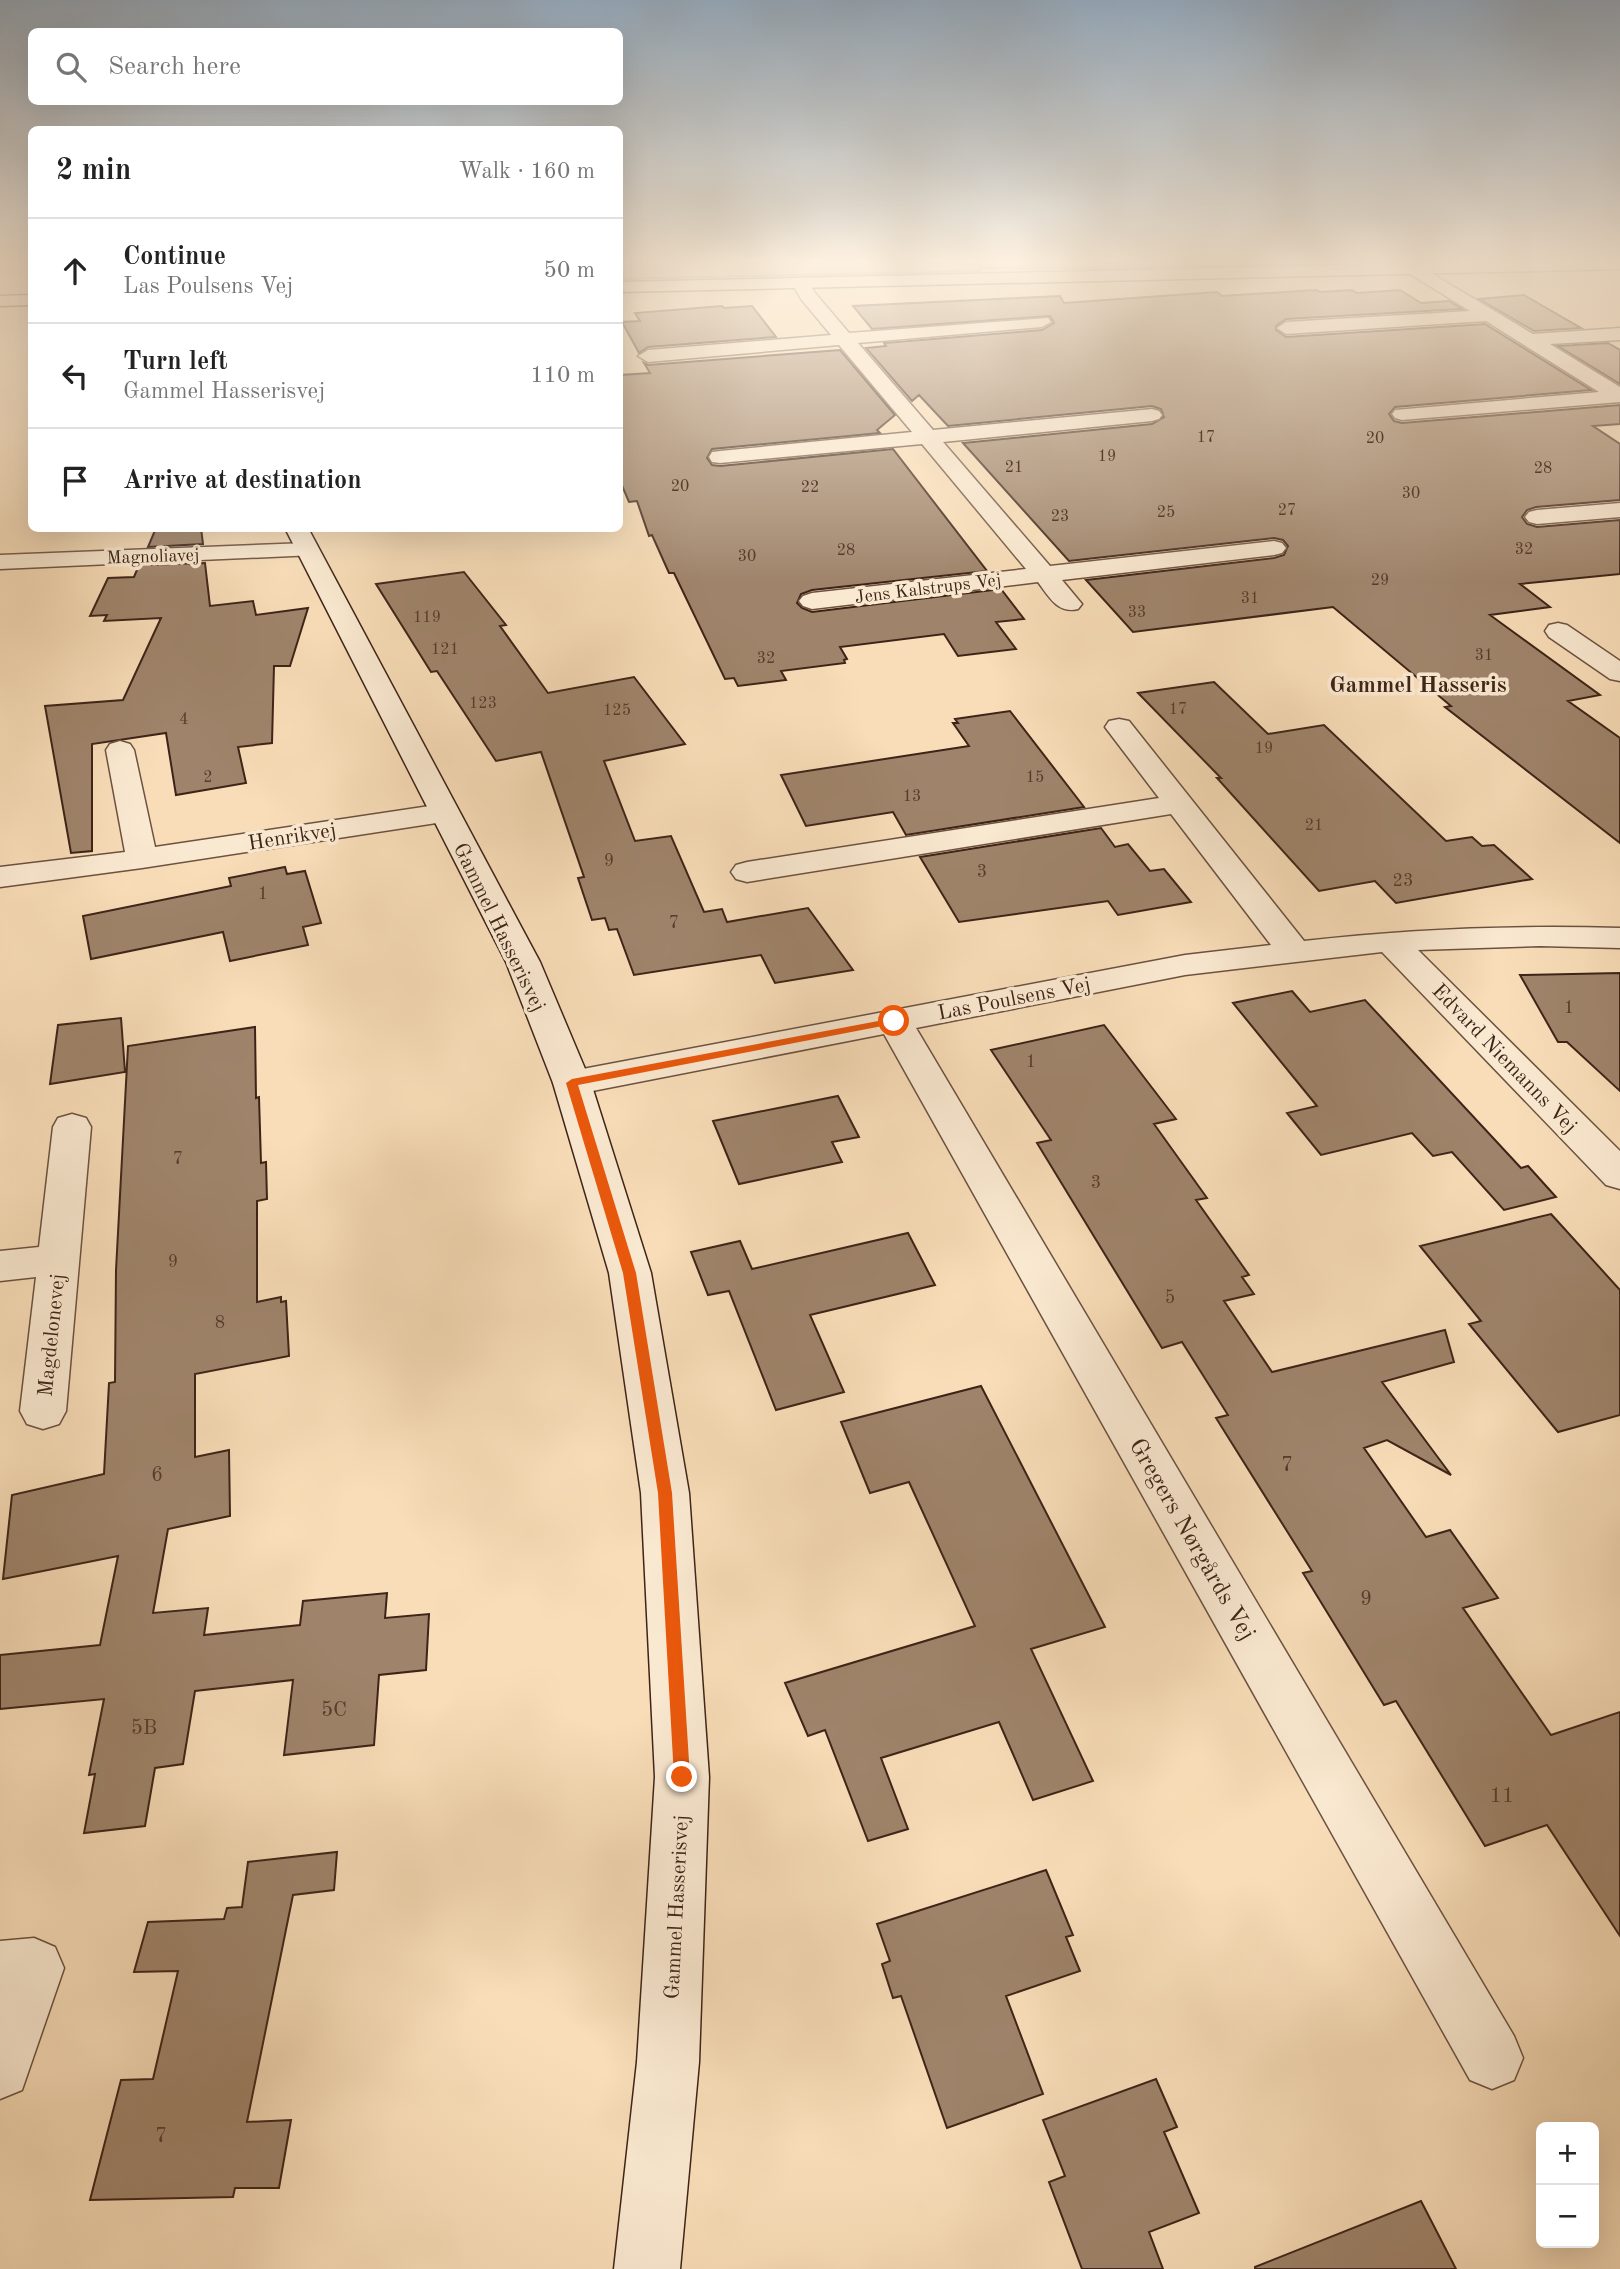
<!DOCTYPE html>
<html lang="en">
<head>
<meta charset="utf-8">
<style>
	body { margin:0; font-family:"Old Standard TT",serif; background:#f6f6f6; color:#222 }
	.controls { position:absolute; right:21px; bottom:21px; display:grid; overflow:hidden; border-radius:10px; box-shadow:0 7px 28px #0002 }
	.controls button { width:63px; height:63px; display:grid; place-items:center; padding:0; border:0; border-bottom:2px solid #e0e0e0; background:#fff; color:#222; font:35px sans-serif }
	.stop { position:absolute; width:21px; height:21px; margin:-16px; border:5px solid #ea580c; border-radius:50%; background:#fff }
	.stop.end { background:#ea580c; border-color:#fff; box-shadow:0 2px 7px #0008 }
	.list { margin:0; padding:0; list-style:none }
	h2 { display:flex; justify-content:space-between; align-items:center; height:91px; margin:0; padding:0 28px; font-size:30px }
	h2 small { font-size:23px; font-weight:400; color:#767676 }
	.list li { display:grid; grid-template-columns:46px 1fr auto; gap:21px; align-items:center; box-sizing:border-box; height:105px; padding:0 28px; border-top:2px solid #e0e0e0 }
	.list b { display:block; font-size:26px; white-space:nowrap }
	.list p { margin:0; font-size:23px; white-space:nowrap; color:#767676 }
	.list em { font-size:23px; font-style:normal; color:#767676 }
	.icon { flex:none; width:38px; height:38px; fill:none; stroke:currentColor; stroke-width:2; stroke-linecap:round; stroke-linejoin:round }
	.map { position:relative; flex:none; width:1620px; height:2269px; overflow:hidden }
	.search { position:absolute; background:#fff; box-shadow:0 7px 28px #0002; left:28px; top:28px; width:595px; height:77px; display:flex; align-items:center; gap:18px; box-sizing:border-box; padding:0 24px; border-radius:10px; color:#767676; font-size:26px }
	.panel { position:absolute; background:#fff; box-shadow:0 7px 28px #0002; left:28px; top:126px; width:595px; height:406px; border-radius:10px }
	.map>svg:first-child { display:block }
	.green { fill:#d8be9d; stroke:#8b715a; stroke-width:2 }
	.building { fill:#9f846b; stroke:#3e2418; stroke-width:2 }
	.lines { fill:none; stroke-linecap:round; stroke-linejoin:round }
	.street-casing { stroke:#6c5240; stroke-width:3 }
	.secondary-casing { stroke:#3e2418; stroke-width:3 }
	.street { fill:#fae9d1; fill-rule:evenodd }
	.secondary { fill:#fae9d1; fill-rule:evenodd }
	.route { fill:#ea580c }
	.labels { text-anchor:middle; stroke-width:7; stroke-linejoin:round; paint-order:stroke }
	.far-number-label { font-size:16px; fill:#563c2d }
	.far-street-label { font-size:18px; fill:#3e2418; stroke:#fae9d1 }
	.number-label { font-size:18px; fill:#563c2d }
	.street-label { font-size:21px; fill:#3e2418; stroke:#fae9d1 }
	.near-number-label { font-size:21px; fill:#563c2d }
	.far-district-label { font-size:23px; font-weight:bold; fill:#3e2418; stroke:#fae9d1 }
	.near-street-label { font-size:24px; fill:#3e2418; stroke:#fae9d1 }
</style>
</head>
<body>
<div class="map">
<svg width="1620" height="2269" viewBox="0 0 1620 2269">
	<rect width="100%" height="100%" fill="#f8ddb8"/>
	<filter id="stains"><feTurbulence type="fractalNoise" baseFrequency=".00286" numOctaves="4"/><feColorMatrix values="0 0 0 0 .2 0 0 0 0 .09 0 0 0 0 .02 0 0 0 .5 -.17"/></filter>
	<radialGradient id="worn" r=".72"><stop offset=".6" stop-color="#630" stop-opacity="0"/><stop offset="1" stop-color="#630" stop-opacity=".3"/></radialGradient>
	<!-- green -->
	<path class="green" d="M 620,263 L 1320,263 L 1103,268 L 979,268 L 980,271 L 620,279 Z"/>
	<!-- building -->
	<path class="building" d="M 1316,290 L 1320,292 L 1352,290 L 1357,293 L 1400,290 L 1421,303 L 1449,301 L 1462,309 L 1286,319 L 1276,326 L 1276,330 L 1286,337 L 1485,324 L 1591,390 L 1395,407 L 1389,414 L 1394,421 L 1402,423 L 1620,405 L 1620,424 L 1593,426 L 1620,444 L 1620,500 L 1536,507 L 1527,510 L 1522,517 L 1527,524 L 1537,527 L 1620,520 L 1620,574 L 1520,584 L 1550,607 L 1490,615 L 1600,695 L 1568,701 L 1620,738 L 1620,843 L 1445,707 L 1451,706 L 1333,607 L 1133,632 L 1086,580 L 1274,558 L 1284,555 L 1288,546 L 1283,540 L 1274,538 L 1069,561 L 963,443 L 1152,424 L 1164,417 L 1161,409 L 1152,406 L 948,426 L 919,395 L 912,401 L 866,348 L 886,346 L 884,343 L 1042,330 L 1054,323 L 1050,316 L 872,329 L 853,306 L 1060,296 L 1064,303 L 1217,292 L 1222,296 Z
		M 1524,295 L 1581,328 L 1534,331 L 1479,299 Z
		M 722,306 L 724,308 L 752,306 L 776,337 L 648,347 L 639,353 L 622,322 L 640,321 L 635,313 Z
		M 1608,343 L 1620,350 L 1620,384 L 1558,346 Z
		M 840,350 L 895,415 L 877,430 L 880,433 L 712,449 L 707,458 L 712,465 L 720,466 L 893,449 L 987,571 L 812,590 L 801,594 L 797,603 L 802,608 L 812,612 L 1001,589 L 1024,619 L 996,622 L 1016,649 L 958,656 L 944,634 L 840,647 L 847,659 L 844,660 L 845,663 L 781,671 L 786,680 L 738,686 L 734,678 L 725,679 L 674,573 L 669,573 L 652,535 L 649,536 L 637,501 L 629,502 L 620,481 L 620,375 L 650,373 L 644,363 L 648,365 Z
		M 156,528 L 201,528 L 203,544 L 148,547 Z
		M 205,563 L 210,606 L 253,601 L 256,615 L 308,608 L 290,666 L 274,666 L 272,743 L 238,747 L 246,783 L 176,795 L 166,733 L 92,744 L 92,851 L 71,853 L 45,706 L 123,700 L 161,618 L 104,621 L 107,615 L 90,616 L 108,578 L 134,577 L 139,565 Z
		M 464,572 L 506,625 L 500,626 L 548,693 L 634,677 L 685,744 L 604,761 L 635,841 L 671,836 L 704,912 L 722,909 L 727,922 L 808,908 L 853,970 L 775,983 L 761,955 L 634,975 L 617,929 L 609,930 L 605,918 L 592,920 L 578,878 L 584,877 L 541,752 L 496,761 L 437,671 L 431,672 L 376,584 Z
		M 1214,682 L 1268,734 L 1324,725 L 1446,841 L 1472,837 L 1482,846 L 1494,845 L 1532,879 L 1396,903 L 1375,881 L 1319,891 L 1217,778 L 1221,778 L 1138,693 Z
		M 1010,711 L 1084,807 L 906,835 L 893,812 L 806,826 L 781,775 L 969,746 L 953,723 L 958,723 L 955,719 Z
		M 1101,828 L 1115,847 L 1128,844 L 1150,871 L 1164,869 L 1191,902 L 1118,915 L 1108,901 L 959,922 L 920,857 Z
		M 285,867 L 287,874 L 305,871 L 321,923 L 303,927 L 308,945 L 230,961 L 223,932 L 91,959 L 83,916 L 231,886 L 229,878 Z
		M 1620,973 L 1620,1091 L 1567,1042 L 1558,1042 L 1520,975 Z
		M 1292,991 L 1310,1012 L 1365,1000 L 1521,1168 L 1528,1166 L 1556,1197 L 1504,1210 L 1452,1152 L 1433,1156 L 1412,1133 L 1321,1155 L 1287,1113 L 1317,1106 L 1233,1003 Z
		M 121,1018 L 125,1072 L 50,1084 L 58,1025 Z
		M 1104,1025 L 1176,1119 L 1154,1124 L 1207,1198 L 1196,1200 L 1249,1275 L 1242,1277 L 1254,1294 L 1224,1301 L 1272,1372 L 1445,1330 L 1454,1362 L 1382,1382 L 1451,1475 L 1387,1440 L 1364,1448 L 1426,1537 L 1450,1530 L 1498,1598 L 1463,1608 L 1551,1735 L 1620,1712 L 1620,1936 L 1547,1825 L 1485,1846 L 1396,1701 L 1384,1705 L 1303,1573 L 1312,1571 L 1216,1418 L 1228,1415 L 1182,1342 L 1162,1348 L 1037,1143 L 1051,1140 L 991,1050 Z
		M 255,1027 L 256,1098 L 259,1097 L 261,1163 L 266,1162 L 267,1199 L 257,1201 L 257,1302 L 281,1297 L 281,1302 L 286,1301 L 289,1356 L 195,1374 L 195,1457 L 229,1450 L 230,1516 L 168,1529 L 153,1613 L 208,1608 L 204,1635 L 300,1625 L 303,1601 L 387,1593 L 385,1618 L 429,1614 L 426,1670 L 379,1675 L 374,1745 L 284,1755 L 293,1680 L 195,1691 L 183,1764 L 155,1768 L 145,1826 L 84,1833 L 95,1774 L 89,1775 L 104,1699 L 0,1709 L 0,1655 L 100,1645 L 118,1556 L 3,1579 L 12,1495 L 104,1474 L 109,1383 L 115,1382 L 116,1270 L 128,1046 Z
		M 838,1096 L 859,1137 L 832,1142 L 842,1162 L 739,1184 L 713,1121 Z
		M 1551,1214 L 1620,1290 L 1620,1415 L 1558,1432 L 1469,1324 L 1481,1321 L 1420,1246 Z
		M 908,1233 L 935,1285 L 810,1315 L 844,1392 L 776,1410 L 729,1291 L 708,1295 L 691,1252 L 740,1241 L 752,1269 Z
		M 981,1386 L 1105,1627 L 1031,1649 L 1093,1781 L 1033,1800 L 999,1722 L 881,1758 L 908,1829 L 868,1841 L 825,1730 L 808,1736 L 785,1683 L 975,1626 L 909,1482 L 870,1493 L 841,1422 Z
		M 337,1852 L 334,1890 L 293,1895 L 247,2122 L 291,2120 L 279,2188 L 235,2188 L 233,2197 L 90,2200 L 121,2080 L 153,2079 L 178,1971 L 134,1972 L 148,1922 L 224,1919 L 227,1908 L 242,1907 L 248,1862 Z
		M 1046,1870 L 1073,1935 L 1066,1937 L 1080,1971 L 1006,1996 L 1043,2094 L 947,2128 L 901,1996 L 893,1998 L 882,1964 L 890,1961 L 877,1924 Z
		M 1156,2079 L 1177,2127 L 1164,2132 L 1199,2213 L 1149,2232 L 1163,2269 L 1082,2269 L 1049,2182 L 1065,2176 L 1043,2120 Z
		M 1421,2201 L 1456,2269 L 1255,2269 L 1255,2267 Z"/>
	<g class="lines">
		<!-- street casing -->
		<g class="street-casing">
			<path id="street" d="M 1414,263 L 1533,334 L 1620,328 L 1620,340 L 1550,344 L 1620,387 L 1620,402 L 1402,420 L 1395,418 L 1392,414 L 1395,410 L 1599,392 L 1486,321 L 1286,334 L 1277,328 L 1286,322 L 1470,311 L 1407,272 L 1405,268 L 1407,264 Z
				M 801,278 L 807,279 L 815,293 L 849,333 L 1048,318 L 1051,322 L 1042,327 L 858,343 L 933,430 L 1152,409 L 1159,411 L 1162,415 L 1159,419 L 1152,421 L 943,442 L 1050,566 L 1274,541 L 1282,543 L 1286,548 L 1282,553 L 1274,555 L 1062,580 L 1082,604 L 1078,609 C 1058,614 1049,597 1038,582 L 812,609 L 803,606 L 799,601 L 803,596 L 812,593 L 1026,569 L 922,444 L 720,463 L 712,462 L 709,457 L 712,452 L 720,451 L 912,432 L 839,345 L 648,362 L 638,356 L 648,350 L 831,335 L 801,299 L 792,283 Z
				M 1620,503 L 1620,517 L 1537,524 L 1529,522 L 1525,517 L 1529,512 L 1537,510 Z
				M 307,543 L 315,545 L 319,550 L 315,555 L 0,569 L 0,555 Z
				M 1558,623 L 1567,625 L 1620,661 L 1620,681 L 1610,679 L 1549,637 L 1545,631 L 1549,625 Z
				M 1119,719 L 1129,721 L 1304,941 C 1409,929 1514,925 1620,928 L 1620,948 L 1540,946 L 1418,950 L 1620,1151 L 1620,1189 L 1606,1185 L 1382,952 L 1185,975 L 916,1028 L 1514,2036 L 1523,2058 L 1514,2080 L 1492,2089 L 1470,2080 L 884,1034 L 572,1095 L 559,1092 L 553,1083 L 559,1074 L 572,1071 L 1185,955 L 1271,945 L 1171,814 L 747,882 L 736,879 L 731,872 L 736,865 L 747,862 L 1159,798 L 1105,727 L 1109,721 Z
				M 120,741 L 130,744 L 134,750 L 155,847 L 443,804 L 454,807 L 458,813 L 454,819 L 443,822 L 142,868 L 0,887 L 0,867 L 125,852 L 106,750 L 110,744 Z
				M 72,1114 L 86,1118 L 91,1127 L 66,1411 L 59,1424 L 43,1429 L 27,1424 L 20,1411 L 36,1277 L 0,1281 L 0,1251 L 39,1247 L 53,1127 L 58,1118 Z
				M 34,1938 L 55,1947 L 64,1968 L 22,2090 L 0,2099 L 0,1941 Z"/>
		</g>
		<!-- secondary casing -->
		<g class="secondary-casing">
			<path id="secondary" d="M 1434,263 L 1620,263 L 1620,269 L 620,292 L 620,282 Z
				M 32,295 L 32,305 L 0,306 L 0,296 Z
				M 285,528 L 308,528 L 540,962 L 591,1083 L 651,1273 L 689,1493 L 709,1777 L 699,2062 L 680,2269 L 614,2269 L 637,2062 L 655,1777 L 641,1493 L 609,1273 L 553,1083 L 506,962 Z"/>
		</g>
		<!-- street -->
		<use href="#street" class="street"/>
		<!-- secondary -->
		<use href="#secondary" class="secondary"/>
	</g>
	<!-- sky -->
	<linearGradient id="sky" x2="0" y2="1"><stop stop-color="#95abbf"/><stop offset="0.45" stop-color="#fcf0df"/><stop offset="1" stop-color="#fcf0df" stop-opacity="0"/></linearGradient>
	<rect width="1620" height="581" fill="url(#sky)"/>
	<!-- route -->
	<path class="route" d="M 894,1018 L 899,1021 L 898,1023 L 578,1085 L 636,1273 L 672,1493 L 690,1777 L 688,1782 L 682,1784 L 677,1782 L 674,1777 L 658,1493 L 623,1273 L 566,1083 L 572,1079 Z"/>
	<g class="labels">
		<!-- far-number labels -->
		<g class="far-number-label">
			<text x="1206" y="442">17</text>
			<text x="1375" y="443">20</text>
			<text x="1107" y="461">19</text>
			<text x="1014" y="472">21</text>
			<text x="1543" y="473">28</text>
			<text x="680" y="491">20</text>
			<text x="810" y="492">22</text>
			<text x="1411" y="498">30</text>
			<text x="1287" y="515">27</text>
			<text x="1166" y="517">25</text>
			<text x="1060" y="521">23</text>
			<text x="1524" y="554">32</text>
			<text x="846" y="555">28</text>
			<text x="747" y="561">30</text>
			<text x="1380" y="585">29</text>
			<text x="1250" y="603">31</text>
			<text x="1137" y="617">33</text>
			<text x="427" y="622">119</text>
			<text x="445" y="654">121</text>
			<text x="1484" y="660">31</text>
			<text x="766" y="663">32</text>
			<text x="483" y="708">123</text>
			<text x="1178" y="714">17</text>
			<text x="617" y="715">125</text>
			<text x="184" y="724">4</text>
			<text x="1264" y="753">19</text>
			<text x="208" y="782">2</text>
			<text x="1035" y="782">15</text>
			<text x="912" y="801">13</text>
			<text x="1314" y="830">21</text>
		</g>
		<!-- far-street labels -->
		<g class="far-street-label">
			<text transform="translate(153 556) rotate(-2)" y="6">Magnoliavej</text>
			<text transform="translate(928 588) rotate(-7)" y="6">Jens Kalstrups Vej</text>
		</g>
		<!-- number labels -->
		<g class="number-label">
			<text x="609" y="866">9</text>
			<text x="982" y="877">3</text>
			<text x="1403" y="886">23</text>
			<text x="263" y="899">1</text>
			<text x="674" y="928">7</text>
			<text x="1569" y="1013">1</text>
			<text x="1031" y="1067">1</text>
			<text x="178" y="1164">7</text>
			<text x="1096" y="1188">3</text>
			<text x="173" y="1267">9</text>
			<text x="1170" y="1303">5</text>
			<text x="220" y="1328">8</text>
		</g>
		<!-- street labels -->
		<g class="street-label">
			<text transform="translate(292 836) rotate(-9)" y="7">Henrikvej</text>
			<text transform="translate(500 927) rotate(64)" y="7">Gammel Hasserisvej</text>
			<text transform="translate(1014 998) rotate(-11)" y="7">Las Poulsens Vej</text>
			<text transform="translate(1505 1058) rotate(46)" y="7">Edvard Niemanns Vej</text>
			<text transform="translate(51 1335) rotate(-84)" y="7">Magdelonevej</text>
			<text transform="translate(676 1907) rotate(-87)" y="7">Gammel Hasserisvej</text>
		</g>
		<!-- near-number labels -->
		<g class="near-number-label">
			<text x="1287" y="1471">7</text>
			<text x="157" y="1481">6</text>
			<text x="1366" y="1605">9</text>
			<text x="334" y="1716">5C</text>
			<text x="144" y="1734">5B</text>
			<text x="1502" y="1802">11</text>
			<text x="161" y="2142">7</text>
		</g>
		<!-- far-district labels -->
		<g class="far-district-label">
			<text x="1418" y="692">Gammel Hasseris</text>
		</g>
		<!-- near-street labels -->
		<g class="near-street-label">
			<text transform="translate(1193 1539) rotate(60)" y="8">Gregers Nørgårds Vej</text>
		</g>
	</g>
	<rect width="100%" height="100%" filter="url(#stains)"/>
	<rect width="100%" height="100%" fill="url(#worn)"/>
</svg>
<div class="controls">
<button>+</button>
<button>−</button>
</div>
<div class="stop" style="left:894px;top:1021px"></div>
<div class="stop end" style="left:682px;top:1777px"></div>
<div class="search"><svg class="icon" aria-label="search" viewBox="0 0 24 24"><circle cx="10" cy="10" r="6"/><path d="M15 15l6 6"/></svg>Search here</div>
<section class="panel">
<h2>2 min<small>Walk · 160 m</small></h2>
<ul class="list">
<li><svg class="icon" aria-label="ahead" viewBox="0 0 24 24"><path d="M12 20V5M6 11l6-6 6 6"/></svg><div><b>Continue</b><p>Las Poulsens Vej</p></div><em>50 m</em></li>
<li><svg class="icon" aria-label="left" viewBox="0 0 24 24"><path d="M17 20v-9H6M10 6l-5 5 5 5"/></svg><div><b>Turn left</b><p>Gammel Hasserisvej</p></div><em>110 m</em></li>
<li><svg class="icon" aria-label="arrive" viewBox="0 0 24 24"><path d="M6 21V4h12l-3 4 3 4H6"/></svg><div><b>Arrive at destination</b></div></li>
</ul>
</section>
</div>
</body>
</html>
